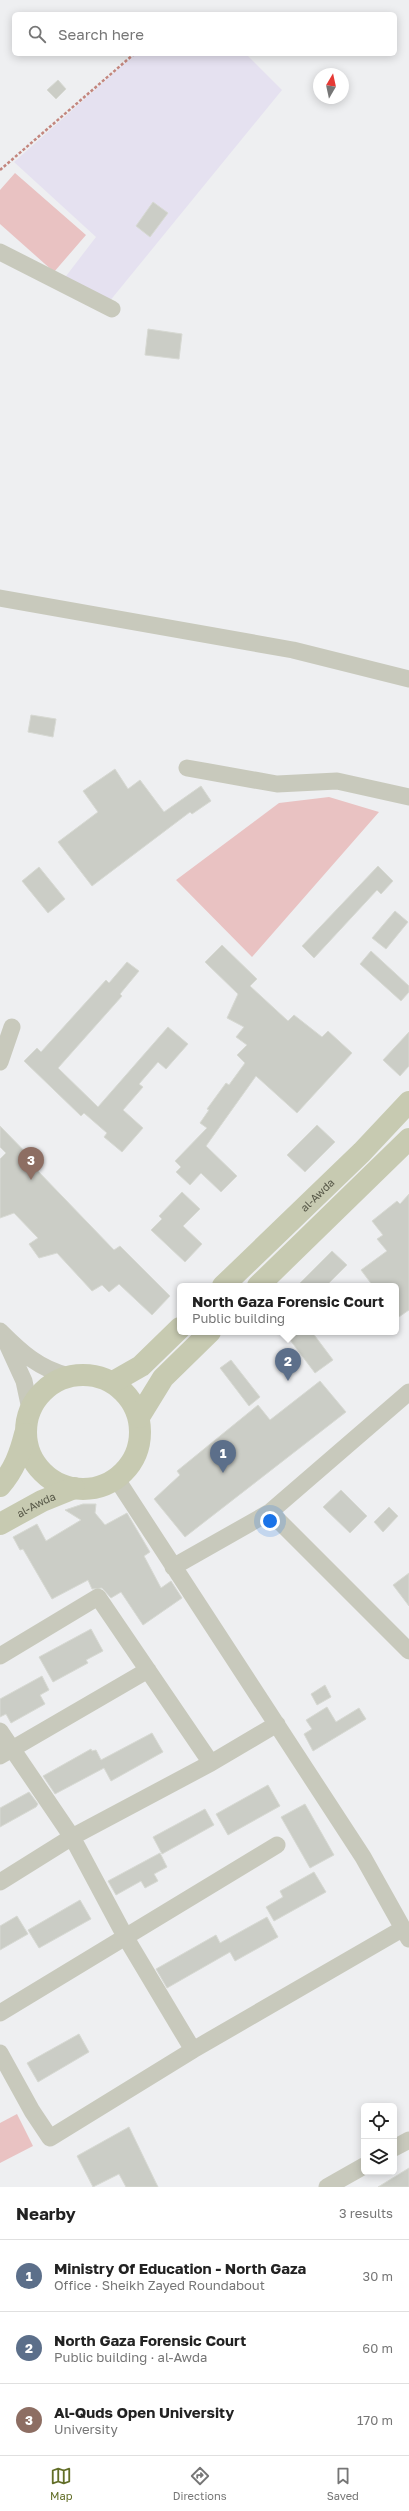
<!DOCTYPE html>
<html lang="en">
<head>
<meta charset="utf-8">
<style>
	body { margin:0; font-family:"Golos Text",sans-serif; background:#f2f2f2; color:#222 }
	.controls { position:absolute; right:12px; bottom:12px; display:grid; overflow:hidden; border-radius:6px; box-shadow:0 2px 10px #0003 }
	.controls button { width:36px; height:36px; display:grid; place-items:center; padding:0; border:0; border-bottom:1px solid #e0e0e0; background:#fff; color:#222; font:20px sans-serif }
	.compass { position:absolute; left:313px; top:68px; width:36px; height:36px; border-radius:50%; background:#fff; box-shadow:0 2px 10px #0003; rotate:9deg }
	.you { position:absolute; left:270px; top:1521px; width:14px; height:14px; margin:-10px; border:3px solid #fff; border-radius:50%; background:#1a73e8; box-shadow:0 0 0 6px #1a73e833 }
	.badge { display:grid; place-items:center; width:26px; height:26px; border-radius:50%; background:#626e28; color:#fff; font-size:13px; font-weight:700 }
	.pin { position:absolute; translate:-50% -33px; filter:drop-shadow(0 1px 2px #0008) }
	.pin::after { content:''; position:absolute; top:21px; width:14px; height:12px; background:inherit; clip-path:polygon(0 0,100% 0,50% 100%) }
	.popup { position:absolute; left:177px; top:1283px; width:222px; height:52px; box-sizing:border-box; display:grid; place-content:center; border-radius:6px; background:#fff; filter:drop-shadow(0 1px 3px #0005); font-size:13px; white-space:nowrap; color:#767676 }
	.popup b { font-size:15px; color:#222 }
	.popup::after { content:''; position:absolute; left:50%; top:100%; margin-left:-8px; border:8px solid transparent; border-top-color:#fff }
	.list { margin:0; padding:0; list-style:none }
	h2 { display:flex; justify-content:space-between; align-items:center; height:52px; margin:0; padding:0 16px; font-size:17px }
	h2 small { font-size:13px; font-weight:400; color:#767676 }
	.list li { display:grid; grid-template-columns:26px 1fr auto; gap:12px; align-items:center; box-sizing:border-box; height:72px; padding:0 16px; border-top:1px solid #e0e0e0 }
	.list b { display:block; font-size:15px; white-space:nowrap }
	.list p { margin:0; font-size:13px; white-space:nowrap; color:#767676 }
	.list em { font-size:13px; font-style:normal; color:#767676 }
	.icon { flex:none; width:22px; height:22px; fill:none; stroke:currentColor; stroke-width:2; stroke-linecap:round; stroke-linejoin:round }
	.map { position:relative; flex:none; width:409px; height:2187px; overflow:hidden }
	.search { position:absolute; background:#fff; box-shadow:0 2px 10px #0003; left:12px; right:12px; top:12px; height:44px; display:flex; align-items:center; gap:10px; box-sizing:border-box; padding:0 14px; border-radius:6px; color:#767676; font-size:15px }
	.sheet { height:268px; background:#fff }
	nav { display:flex; justify-content:space-around; align-items:center; box-sizing:border-box; height:56px; border-top:1px solid #e0e0e0; background:#fff; font-size:11px; color:#767676 }
	nav a { display:grid; justify-items:center; gap:2px }
	nav .on { color:#626e28 }
	.map>svg:first-child { display:block }
	.green { fill:#e9c2c2 }
	.sand { fill:#e5e1f0 }
	.building { fill:#cbcdc6; stroke:#d7d9d3 }
	.lines { fill:none; stroke-linecap:round; stroke-linejoin:round }
	.path { stroke:#c3867e; stroke-width:2.5; stroke-dasharray:3 2; stroke-linecap:butt }
	.minor { stroke:#c8c9bc; stroke-width:17 }
	.major { stroke:#c7cab1; stroke-width:22 }
	.labels { text-anchor:middle; stroke-width:4; stroke-linejoin:round; paint-order:stroke }
	.street-label { font-size:11px; fill:#585949; stroke:#fff }
</style>
</head>
<body>
<div class="map">
<svg width="409" height="2187" viewBox="0 0 409 2187">
	<rect width="100%" height="100%" fill="#eeeff1"/>
	<!-- green -->
	<path class="green" d="M 15,173 L 86,235 L 54,272 L 0,224 L 0,190 Z
		M 329,797 L 379,812 L 252,957 L 176,880 L 279,803 Z
		M 17,2114 L 33,2146 L 0,2163 L 0,2123 Z"/>
	<!-- sand -->
	<path class="sand" d="M 135,54 L 246,54 L 282,90 L 109,302 L 63,280 L 96,237 L 14,162 Z"/>
	<!-- building -->
	<path class="building" d="M 58,80 L 66,89 L 56,99 L 47,90 Z
		M 153,202 L 168,213 L 150,237 L 136,226 Z
		M 148,329 L 182,334 L 179,359 L 145,355 Z
		M 31,715 L 56,719 L 53,737 L 28,732 Z
		M 115,769 L 128,789 L 140,780 L 164,812 L 201,786 L 211,801 L 192,814 L 190,812 L 92,886 L 58,842 L 98,812 L 83,791 Z
		M 378,866 L 393,881 L 381,894 L 377,890 L 314,958 L 302,946 Z
		M 39,867 L 65,899 L 48,913 L 22,881 Z
		M 395,911 L 408,922 L 386,949 L 372,938 Z
		M 222,945 L 257,979 L 250,986 L 288,1021 L 294,1015 L 322,1037 L 328,1031 L 352,1053 L 297,1113 L 256,1076 L 206,1146 L 237,1176 L 221,1192 L 201,1173 L 190,1185 L 176,1172 L 181,1167 L 175,1161 L 207,1128 L 200,1123 L 209,1110 L 207,1109 L 226,1083 L 229,1085 L 245,1063 L 237,1055 L 247,1045 L 236,1037 L 244,1027 L 227,1018 L 238,994 L 205,962 Z
		M 371,951 L 409,986 L 409,992 L 401,1001 L 360,964 Z
		M 127,962 L 139,971 L 120,994 L 122,996 L 58,1068 L 98,1107 L 168,1027 L 188,1044 L 166,1069 L 158,1062 L 139,1084 L 143,1087 L 123,1110 L 143,1128 L 122,1152 L 104,1137 L 107,1133 L 84,1113 L 81,1116 L 24,1061 L 37,1048 L 41,1052 L 106,980 L 109,983 Z
		M 409,1032 L 409,1066 L 400,1076 L 383,1060 Z
		M 317,1125 L 335,1142 L 305,1172 L 287,1155 Z
		M 0,1126 L 38,1165 L 35,1168 L 114,1250 L 120,1246 L 170,1296 L 152,1315 L 119,1284 L 109,1292 L 102,1285 L 92,1291 L 57,1253 L 39,1258 L 29,1244 L 38,1238 L 14,1213 L 0,1218 L 0,1159 L 6,1153 L 0,1147 Z
		M 182,1192 L 200,1209 L 183,1226 L 202,1244 L 185,1262 L 151,1230 L 162,1219 L 159,1216 Z
		M 409,1194 L 409,1310 L 396,1319 L 396,1286 L 373,1286 L 361,1270 L 387,1251 L 377,1239 L 383,1235 L 372,1221 L 397,1201 L 400,1204 Z
		M 332,1251 L 347,1265 L 326,1286 L 297,1286 Z
		M 284,1332 L 312,1332 L 333,1360 L 315,1373 Z
		M 231,1360 L 260,1397 L 249,1406 L 220,1368 Z
		M 320,1381 L 346,1412 L 185,1537 L 154,1499 L 180,1475 L 177,1471 L 258,1405 L 270,1420 Z
		M 341,1490 L 367,1516 L 350,1533 L 323,1507 Z
		M 83,1504 L 96,1504 L 95,1513 L 105,1525 L 127,1513 L 150,1552 L 144,1556 L 161,1588 L 171,1581 L 182,1598 L 143,1625 L 121,1592 L 111,1598 L 102,1588 L 92,1589 L 88,1580 L 52,1599 L 23,1549 L 20,1550 L 13,1537 L 37,1524 L 46,1541 L 81,1520 L 65,1510 Z
		M 389,1507 L 398,1516 L 383,1532 L 374,1522 Z
		M 409,1573 L 409,1606 L 393,1585 Z
		M 91,1629 L 103,1651 L 86,1660 L 88,1663 L 53,1682 L 39,1657 Z
		M 42,1676 L 49,1690 L 40,1695 L 45,1704 L 11,1723 L 6,1714 L 0,1717 L 0,1699 Z
		M 325,1685 L 331,1697 L 317,1705 L 311,1694 Z
		M 327,1707 L 336,1722 L 359,1708 L 366,1719 L 313,1751 L 304,1734 L 312,1729 L 306,1720 Z
		M 152,1733 L 163,1752 L 111,1781 L 104,1768 L 55,1794 L 43,1776 L 91,1749 L 92,1751 L 96,1750 L 101,1760 Z
		M 268,1785 L 280,1806 L 228,1835 L 216,1814 Z
		M 29,1792 L 38,1804 L 36,1807 L 0,1827 L 0,1808 Z
		M 305,1804 L 334,1855 L 310,1868 L 281,1817 Z
		M 205,1809 L 214,1825 L 162,1854 L 153,1837 Z
		M 160,1853 L 167,1867 L 154,1874 L 158,1881 L 145,1888 L 141,1881 L 116,1895 L 108,1881 Z
		M 314,1872 L 326,1892 L 274,1921 L 266,1907 L 283,1897 L 280,1891 Z
		M 80,1900 L 91,1919 L 39,1948 L 28,1930 Z
		M 17,1916 L 28,1934 L 0,1950 L 0,1926 Z
		M 267,1917 L 278,1937 L 235,1961 L 230,1952 L 167,1988 L 156,1969 L 216,1935 L 220,1943 Z
		M 79,2034 L 89,2052 L 38,2082 L 27,2063 Z
		M 129,2127 L 158,2187 L 126,2187 L 119,2174 L 93,2187 L 77,2156 Z
		M 409,2168 L 409,2187 L 378,2187 Z"/>
	<g class="lines">
		<!-- path -->
		<path class="path" d="M 0,170 L 134,54"/>
		<!-- minor -->
		<path class="minor" d="M 0,252 L 112,309
			M 0,598 L 293,650 L 409,679
			M 187,768 L 277,784 L 337,781 L 409,797
			M 0,1062 L 12,1027
			M 0,1331 C 21,1352 39,1369 69,1376
			M 7,1344 L 24,1381 L 30,1409
			M 116,1478 L 363,1857 L 409,1939
			M 270,1512 L 409,1651
			M 173,1567 L 270,1512 L 409,1392
			M 0,1656 L 98,1597 L 211,1763
			M 0,1731 L 72,1837 L 126,1938 L 193,2050
			M 0,1756 L 148,1670
			M 0,1882 L 72,1837 L 211,1763 L 277,1724
			M 0,2013 L 277,1845
			M 0,2053 L 32,2111 L 50,2138 L 193,2050 L 402,1929
			M 394,2148 L 409,2140
			M 327,2187 L 364,2166"/>
		<!-- major -->
		<g class="major">
			<path id="s1" d="M 223,1286 L 362,1152 L 409,1102"/>
			<path d="M 258,1286 L 409,1139"/>
			<circle cx="83" cy="1432" r="57"/>
			<path d="M 113,1382 L 141,1366 L 180,1328"/>
			<path d="M 139,1417 L 163,1378 L 210,1332"/>
			<path d="M 0,1486 C 14,1470 20,1454 25,1434"/>
			<path id="s2" d="M 0,1524 L 42,1501 L 74,1488"/>
		</g>
	</g>
	<g class="labels">
		<!-- street labels -->
		<g class="street-label">
			<text dy="4" stroke="none"><textPath href="#s1" startOffset="131">al-Awda</textPath></text>
			<text dy="4" stroke="none"><textPath href="#s2" startOffset="41">al-Awda</textPath></text>
		</g>
	</g>
</svg>
<div class="controls">
<button><svg class="icon" aria-label="locate" viewBox="0 0 24 24"><circle cx="12" cy="12" r="6"/><path d="M12 2v4M12 18v4M2 12h4M18 12h4"/></svg></button>
<button><svg class="icon" aria-label="layers" viewBox="0 0 24 24"><path d="M12 4l9 5-9 5-9-5zM3 14l9 5 9-5"/></svg></button>
</div>
<svg class="compass" viewBox="-18 -18 36 36"><path d="M0-13l5 13h-10z" fill="#e53935"/><path d="M0 13l5-13h-10z" fill="#767676"/></svg>
<div class="you"></div>
<div class="pin badge" style="left:223px;top:1473px;background:#5c6f8a">1</div>
<div class="pin badge" style="left:288px;top:1381px;background:#5c6f8a">2</div>
<div class="popup"><b>North Gaza Forensic Court</b>Public building</div>
<div class="pin badge" style="left:31px;top:1180px;background:#8d6e63">3</div>
<div class="search"><svg class="icon" aria-label="search" viewBox="0 0 24 24"><circle cx="10" cy="10" r="6"/><path d="M15 15l6 6"/></svg>Search here</div>
</div>
<section class="sheet">
<h2>Nearby<small>3 results</small></h2>
<ul class="list">
<li><span class="badge" style="background:#5c6f8a">1</span><div><b>Ministry Of Education - North Gaza</b><p>Office · Sheikh Zayed Roundabout</p></div><em>30 m</em></li>
<li><span class="badge" style="background:#5c6f8a">2</span><div><b>North Gaza Forensic Court</b><p>Public building · al-Awda</p></div><em>60 m</em></li>
<li><span class="badge" style="background:#8d6e63">3</span><div><b>Al-Quds Open University</b><p>University</p></div><em>170 m</em></li>
</ul>
</section>
<nav>
<a class="on"><svg class="icon" aria-label="map" viewBox="0 0 24 24"><path d="M3 6l6-2 6 2 6-2v14l-6 2-6-2-6 2zM9 4v14M15 6v14"/></svg>Map</a>
<a><svg class="icon" aria-label="directions" viewBox="0 0 24 24"><path d="M12 3l9 9-9 9-9-9zM9 14v-3h6M13 9l2 2-2 2"/></svg>Directions</a>
<a><svg class="icon" aria-label="saved" viewBox="0 0 24 24"><path d="M7 4h10v16l-5-4-5 4z"/></svg>Saved</a>
</nav>
</body>
</html>
